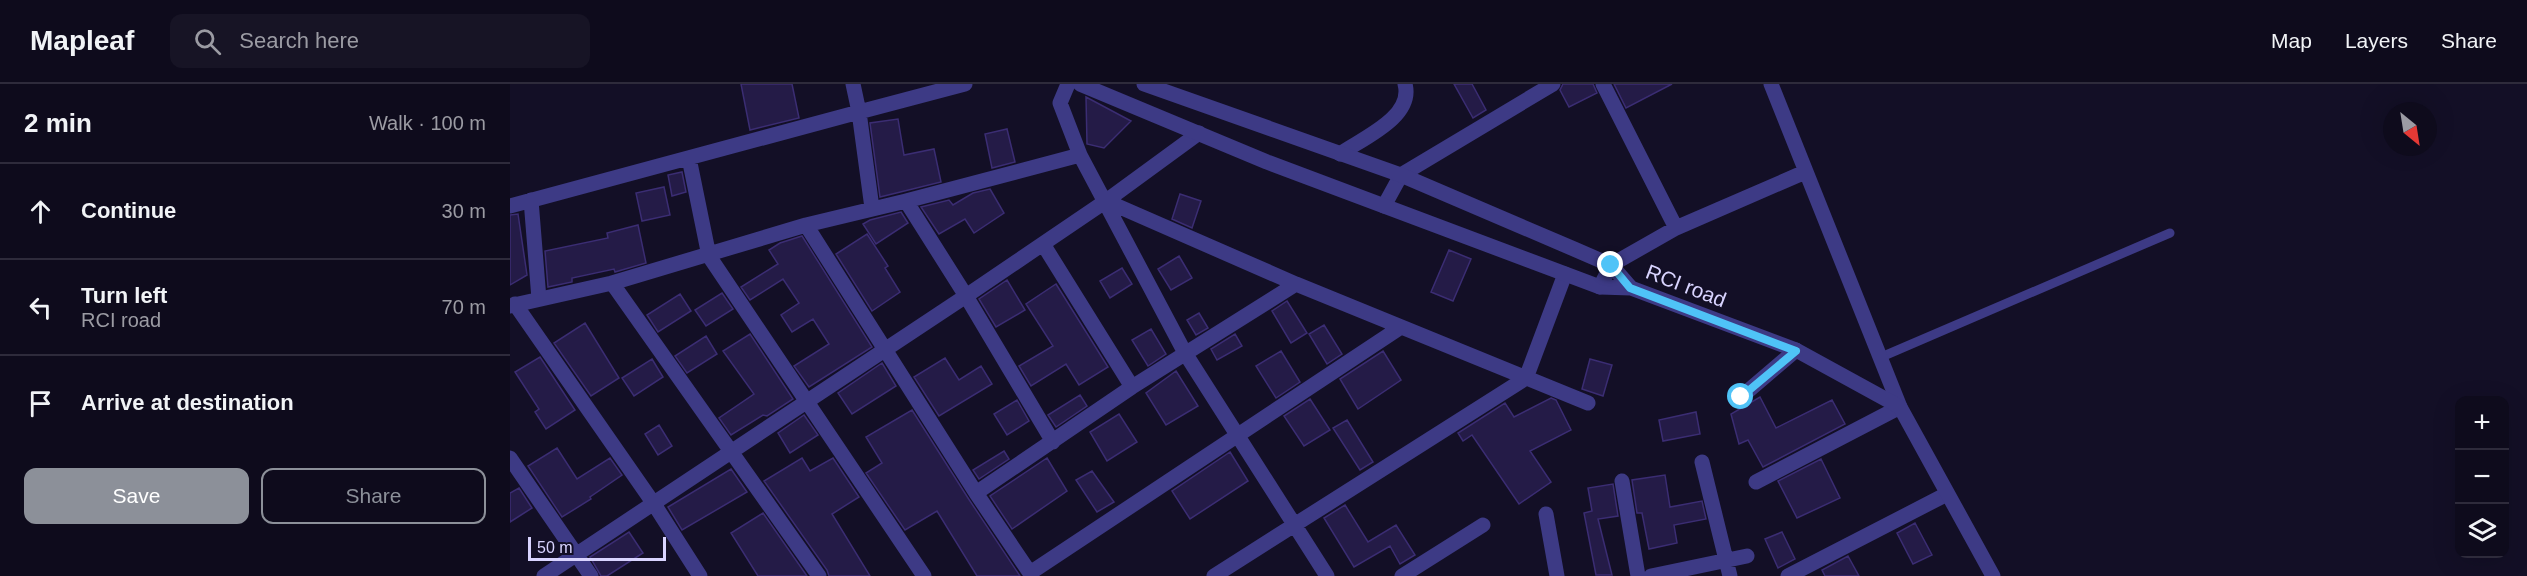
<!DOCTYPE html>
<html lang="en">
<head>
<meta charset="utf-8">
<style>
	body { margin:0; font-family:Helvetica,sans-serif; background:#171425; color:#f1f3f6 }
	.controls { position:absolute; right:18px; bottom:18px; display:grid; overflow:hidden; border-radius:12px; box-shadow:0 6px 24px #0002 }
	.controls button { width:54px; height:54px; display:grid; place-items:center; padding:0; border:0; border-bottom:2px solid #2e2b3b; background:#0e0b1c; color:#f1f3f6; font:30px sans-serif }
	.compass { position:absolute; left:1873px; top:18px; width:54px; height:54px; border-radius:50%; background:#0e0b1c; box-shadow:0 6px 24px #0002; rotate:150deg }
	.scale { position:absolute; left:18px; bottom:15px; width:138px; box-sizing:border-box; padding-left:6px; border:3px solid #d9d4ff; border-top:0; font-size:16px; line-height:21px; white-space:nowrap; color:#d9d4ff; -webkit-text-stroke:4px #130f26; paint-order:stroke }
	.stop { position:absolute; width:18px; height:18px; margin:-14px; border:4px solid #4fc3f7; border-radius:50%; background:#fff }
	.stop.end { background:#4fc3f7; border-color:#fff; box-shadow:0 2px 6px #0008 }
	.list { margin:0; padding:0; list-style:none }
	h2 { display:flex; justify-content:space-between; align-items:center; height:78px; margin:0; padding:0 24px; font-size:26px }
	h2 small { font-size:20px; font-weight:400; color:#9b9ba3 }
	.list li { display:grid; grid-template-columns:39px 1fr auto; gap:18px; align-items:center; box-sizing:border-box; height:96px; padding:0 24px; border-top:2px solid #2e2b3b }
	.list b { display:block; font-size:22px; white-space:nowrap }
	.list p { margin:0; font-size:20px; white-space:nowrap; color:#9b9ba3 }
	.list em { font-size:20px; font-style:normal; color:#9b9ba3 }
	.actions { display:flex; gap:12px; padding:18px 24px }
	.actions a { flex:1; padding:14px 0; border:2px solid #8c9099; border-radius:12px; text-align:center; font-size:21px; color:#8c9099 }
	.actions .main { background:#8c9099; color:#fff }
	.icon { flex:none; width:33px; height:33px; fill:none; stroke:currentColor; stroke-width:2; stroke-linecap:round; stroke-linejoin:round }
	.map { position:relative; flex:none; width:2017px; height:492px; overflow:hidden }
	header { display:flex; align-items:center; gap:36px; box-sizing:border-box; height:84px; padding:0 30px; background:#0e0b1c; border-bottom:2px solid #2e2b3b }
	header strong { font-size:28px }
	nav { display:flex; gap:33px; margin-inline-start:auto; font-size:21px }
	.search { width:420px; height:54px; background:#171425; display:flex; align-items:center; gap:15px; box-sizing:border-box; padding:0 21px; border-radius:12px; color:#9b9ba3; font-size:22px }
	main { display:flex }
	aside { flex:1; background:#0e0b1c }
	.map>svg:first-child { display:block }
	.building { fill:#241b47; stroke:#3b2d73; stroke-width:1.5 }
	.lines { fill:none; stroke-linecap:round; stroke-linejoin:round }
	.service { stroke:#3d3a85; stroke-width:9 }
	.minor { stroke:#3d3a85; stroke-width:15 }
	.tertiary { stroke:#3d3a85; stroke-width:15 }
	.route { stroke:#4fc3f7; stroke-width:8 }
	.labels { text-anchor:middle; stroke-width:4.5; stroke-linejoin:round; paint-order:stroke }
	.street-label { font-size:21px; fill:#d9d4ff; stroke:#130f26 }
</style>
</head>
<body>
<header>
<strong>Mapleaf</strong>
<div class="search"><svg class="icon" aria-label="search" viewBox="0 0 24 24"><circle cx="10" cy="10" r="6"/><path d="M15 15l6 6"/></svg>Search here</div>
<nav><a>Map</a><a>Layers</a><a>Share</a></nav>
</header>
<main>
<aside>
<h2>2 min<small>Walk · 100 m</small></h2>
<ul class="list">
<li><svg class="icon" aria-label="ahead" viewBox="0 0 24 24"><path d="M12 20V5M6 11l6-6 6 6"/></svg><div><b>Continue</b></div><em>30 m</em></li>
<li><svg class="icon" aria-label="left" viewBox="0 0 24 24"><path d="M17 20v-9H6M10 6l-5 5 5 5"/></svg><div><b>Turn left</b><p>RCI road</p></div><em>70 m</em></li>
<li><svg class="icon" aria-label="arrive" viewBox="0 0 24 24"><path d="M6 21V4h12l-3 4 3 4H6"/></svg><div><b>Arrive at destination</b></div></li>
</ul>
<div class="actions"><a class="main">Save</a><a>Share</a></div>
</aside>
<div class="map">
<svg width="2017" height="492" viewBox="0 0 2017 492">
	<rect width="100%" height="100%" fill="#130f26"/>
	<!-- building -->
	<path class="building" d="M 231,0 L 282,0 L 289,34 L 240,46 Z
		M 944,0 L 962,0 L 976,26 L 963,34 Z
		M 1053,0 L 1083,0 L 1087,9 L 1059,23 L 1050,6 Z
		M 1104,0 L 1162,0 L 1116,24 Z
		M 576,13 L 621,37 L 594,64 L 577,60 Z
		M 388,35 L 394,71 L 424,65 L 431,98 L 370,113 L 360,39 Z
		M 497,45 L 505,78 L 482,84 L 475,50 Z
		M 172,88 L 176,108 L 162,112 L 158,91 Z
		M 154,103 L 160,131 L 132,137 L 126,109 Z
		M 480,105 L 494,129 L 464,149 L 455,135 L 429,150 L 411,123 L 439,116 L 443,121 L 463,109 Z
		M 670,110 L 691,117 L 682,144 L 662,135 Z
		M 391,128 L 398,139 L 366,160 L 353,140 L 360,136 Z
		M 8,130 L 17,191 L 0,201 L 0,131 Z
		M 128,141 L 136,179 L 105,188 L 104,185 L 62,194 L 62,198 L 38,203 L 35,167 L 98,154 L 97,149 Z
		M 357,150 L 378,182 L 375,184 L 390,208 L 362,227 L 326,170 Z
		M 292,152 L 362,263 L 299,303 L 284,282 L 319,260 L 303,235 L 282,248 L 271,231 L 289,219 L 273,195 L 240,216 L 231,203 L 268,180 L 259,166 L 270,159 Z
		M 939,166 L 961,175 L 943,217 L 921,208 Z
		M 669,172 L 682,194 L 661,206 L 648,185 Z
		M 612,184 L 622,200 L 600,214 L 590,197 Z
		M 497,196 L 515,226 L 486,243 L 469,215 Z
		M 546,200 L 598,283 L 569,301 L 556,280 L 521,302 L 509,282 L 543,262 L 516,220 Z
		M 212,209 L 223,225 L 196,242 L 185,226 Z
		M 170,210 L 181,227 L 148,248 L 137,231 Z
		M 777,217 L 797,249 L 781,259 L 762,227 Z
		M 689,229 L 698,244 L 686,251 L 677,236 Z
		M 75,239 L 109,294 L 81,312 L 44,259 Z
		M 814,241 L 832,270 L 817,280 L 799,250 Z
		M 641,245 L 656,270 L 638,282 L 622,256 Z
		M 240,250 L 283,315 L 257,332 L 253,331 L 221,351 L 209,334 L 244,310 L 213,267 Z
		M 725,250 L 732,262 L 707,276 L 701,265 Z
		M 196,252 L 207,270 L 177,289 L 165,272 Z
		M 771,267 L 790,298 L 766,314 L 746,282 Z
		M 873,267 L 891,296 L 848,325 L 830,295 Z
		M 30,273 L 65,326 L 36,345 L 25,328 L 29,325 L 5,288 Z
		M 435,274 L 449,296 L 471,282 L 482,300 L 429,332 L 404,293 Z
		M 142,275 L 153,293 L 124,312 L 112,294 Z
		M 1080,275 L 1102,281 L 1093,312 L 1072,305 Z
		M 372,279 L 386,302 L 342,330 L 328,309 Z
		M 666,287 L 688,322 L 656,341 L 636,309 Z
		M 570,311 L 577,322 L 546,343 L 538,331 Z
		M 1250,313 L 1266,344 L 1322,316 L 1335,340 L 1253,383 L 1238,356 L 1229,360 L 1221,330 Z
		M 1041,314 L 1046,316 L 1061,346 L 1020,367 L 1041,398 L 1009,420 L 962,351 L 953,357 L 948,349 L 995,319 L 1004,333 Z
		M 800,315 L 820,346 L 794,362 L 774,332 Z
		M 507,316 L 519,337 L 497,351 L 484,330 Z
		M 402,326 L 458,414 L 510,492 L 467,492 L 427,427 L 395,446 L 356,389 L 372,379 L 356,353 Z
		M 1186,328 L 1190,350 L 1153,357 L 1149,336 Z
		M 609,330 L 627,358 L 597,377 L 580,348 Z
		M 294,331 L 308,351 L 280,369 L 268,349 Z
		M 837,336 L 863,378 L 850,386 L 823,344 Z
		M 149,341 L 162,362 L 148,371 L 135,350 Z
		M 47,364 L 67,395 L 100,374 L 112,391 L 80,413 L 81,415 L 52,433 L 18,382 Z
		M 494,367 L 499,375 L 469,395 L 463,386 Z
		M 720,368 L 738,397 L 680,435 L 662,407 Z
		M 292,374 L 300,387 L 323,374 L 349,413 L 322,430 L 360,492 L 319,492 L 317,486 L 254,397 Z
		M 537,374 L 557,407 L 502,445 L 480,412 Z
		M 1311,375 L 1330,414 L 1287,434 L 1268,397 Z
		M 221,385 L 237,408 L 172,446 L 158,423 Z
		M 582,387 L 604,418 L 587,428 L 566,396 Z
		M 1155,391 L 1160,423 L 1192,417 L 1196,435 L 1164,441 L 1167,459 L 1139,465 L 1132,429 L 1127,429 L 1122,396 Z
		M 1103,400 L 1108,432 L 1088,435 L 1102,491 L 1086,491 L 1074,429 L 1082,427 L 1078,404 Z
		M 9,404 L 22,424 L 0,438 L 0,409 Z
		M 835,421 L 858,458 L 886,441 L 905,471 L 890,480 L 880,462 L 844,483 L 814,434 Z
		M 253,429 L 297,492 L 248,492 L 221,449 Z
		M 1405,439 L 1422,471 L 1403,480 L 1387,449 Z
		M 119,448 L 133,469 L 97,492 L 91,492 L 80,473 Z
		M 1272,448 L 1285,475 L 1268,484 L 1255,455 Z
		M 1338,472 L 1349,492 L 1315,492 L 1312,486 Z"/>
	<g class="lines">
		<!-- service -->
		<path class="service" d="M 1369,274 L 1660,149"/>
		<!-- minor -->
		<path class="minor" d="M 343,0 L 349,28 L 455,0
			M 558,0 L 550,19 L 570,71 L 675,269 L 817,492
			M 1093,0 L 1166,144
			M 830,70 C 853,54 904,33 895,0
			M 179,74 L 199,172 L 414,492
			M 21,116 L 29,215
			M 396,117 L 456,212 L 543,358
			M 596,117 L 786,200 L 1078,319
			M 0,122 L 349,28 L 362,124
			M 874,122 L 891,91 L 1043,0
			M 296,141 L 466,409 L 522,492
			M 533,160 L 622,303
			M 102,199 L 309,492
			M 1090,203 L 1101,181 L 1166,144 L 1295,88
			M 5,220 L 144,420 L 190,492
			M 0,222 L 102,199 L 296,141 L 396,117 L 570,71
			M 1231,313 L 1286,266
			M 0,374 L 81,492
			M 1192,378 L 1220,492
			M 1112,397 L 1128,492
			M 1246,398 L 1390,323 L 1261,0
			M 466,409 L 622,303 L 786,200
			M 1036,430 L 1047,492
			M 520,489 L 891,243
			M 34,492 L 456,212 L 596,117 L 689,49
			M 704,492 L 1016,294 L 1055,190
			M 892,492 L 973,441
			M 1141,492 L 1237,472
			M 1278,492 L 1437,410"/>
		<!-- tertiary -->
		<path class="tertiary" d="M 570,0 L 757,78 L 1090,203 L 1121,204
			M 634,0 L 891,91 L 1064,165 L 1101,181 L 1121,204 L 1286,266 L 1390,323 L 1483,492"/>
	</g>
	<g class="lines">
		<!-- route -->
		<path class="route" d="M 1101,181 L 1120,204 L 1286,267 L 1231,313"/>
	</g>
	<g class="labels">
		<!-- street labels -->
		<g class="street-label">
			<text transform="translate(1176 202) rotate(21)" y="7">RCI road</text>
		</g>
	</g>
</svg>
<div class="controls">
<button>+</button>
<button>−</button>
<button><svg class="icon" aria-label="layers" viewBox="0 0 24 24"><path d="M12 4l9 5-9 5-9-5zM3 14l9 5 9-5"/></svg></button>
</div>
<svg class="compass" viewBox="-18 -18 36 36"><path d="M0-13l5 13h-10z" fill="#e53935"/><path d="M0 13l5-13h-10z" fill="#9b9ba3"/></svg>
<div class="scale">50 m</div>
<div class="stop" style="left:1231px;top:313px"></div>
<div class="stop end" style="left:1101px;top:181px"></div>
</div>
</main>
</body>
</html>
